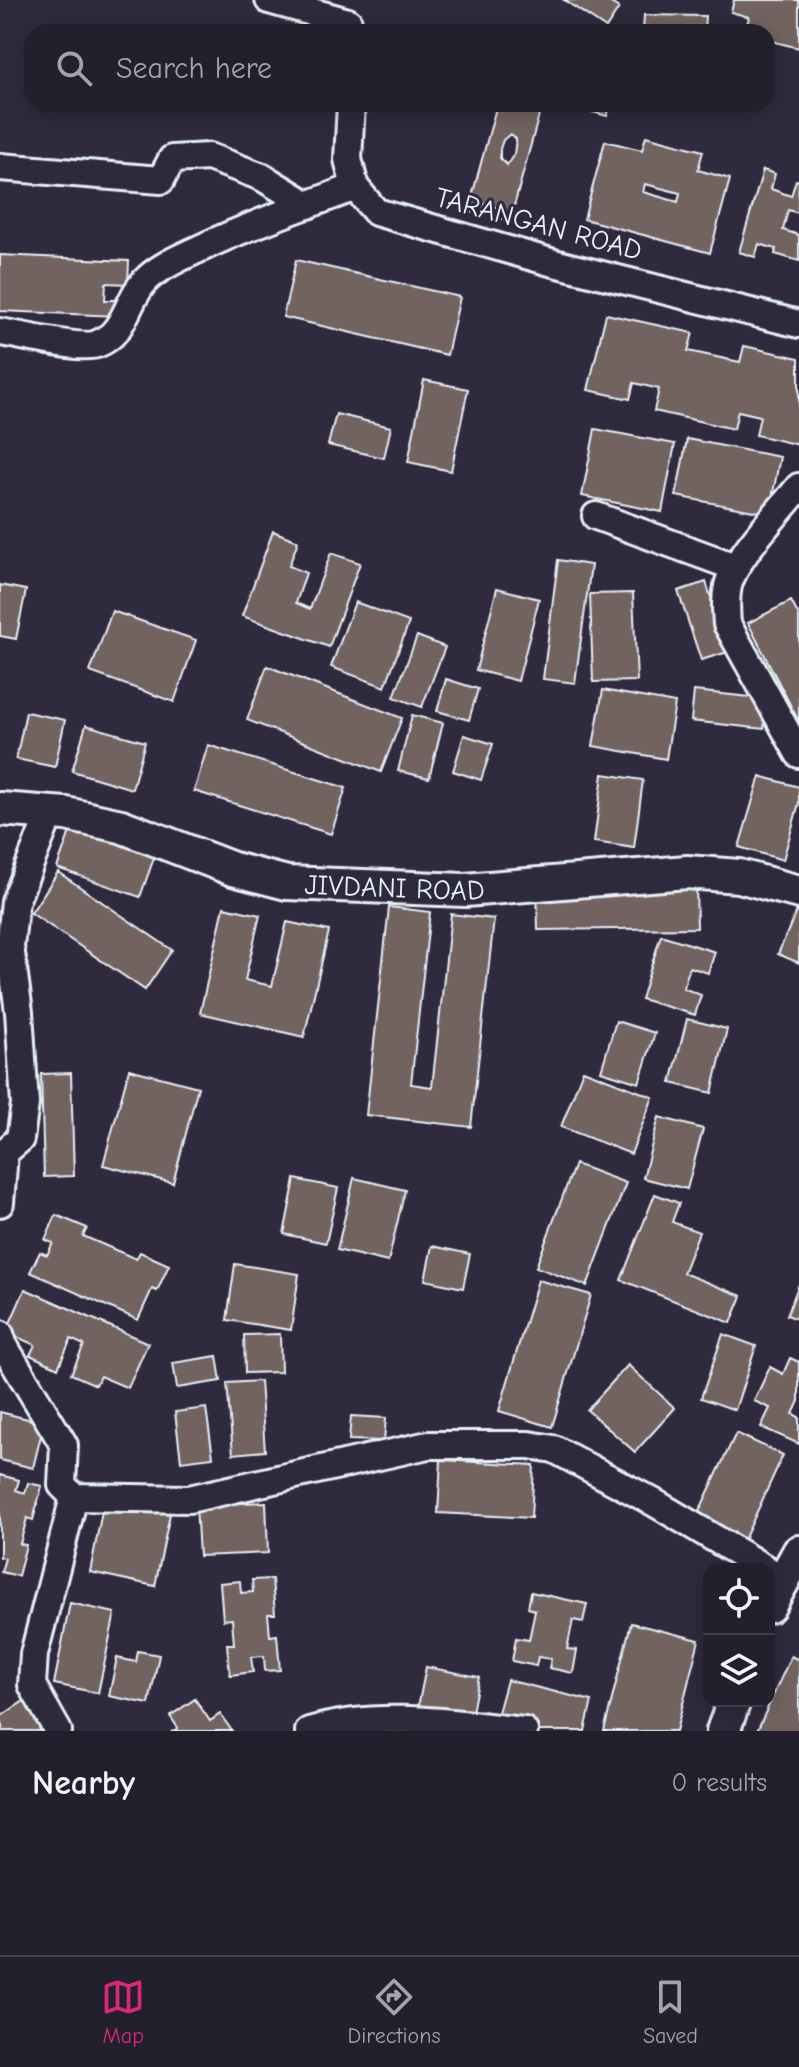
<!DOCTYPE html>
<html lang="en">
<head>
<meta charset="utf-8">
<style>
	body { margin:0; font-family:"Comic Neue",sans-serif; background:#2b2836; color:#f1f3f6 }
	.controls { position:absolute; right:24px; bottom:24px; display:grid; overflow:hidden; border-radius:16px; box-shadow:0 4px 20px #0003 }
	.controls button { width:72px; height:72px; display:grid; place-items:center; padding:0; border:0; border-bottom:2px solid #403e4a; background:#23202e; color:#f1f3f6; font:40px sans-serif }
	.list { margin:0; padding:0; list-style:none }
	h2 { display:flex; justify-content:space-between; align-items:center; height:104px; margin:0; padding:0 32px; font-size:34px }
	h2 small { font-size:26px; font-weight:400; color:#a3a3aa }
	.icon { flex:none; width:44px; height:44px; fill:none; stroke:currentColor; stroke-width:2; stroke-linecap:round; stroke-linejoin:round }
	.map { position:relative; flex:none; width:799px; height:1731px; overflow:hidden }
	.search { position:absolute; background:#23202e; box-shadow:0 4px 20px #0003; left:24px; right:24px; top:24px; height:88px; display:flex; align-items:center; gap:20px; box-sizing:border-box; padding:0 28px; border-radius:24px; color:#a3a3aa; font-size:30px }
	.sheet { height:224px; background:#23202e }
	nav { display:flex; justify-content:space-around; align-items:center; box-sizing:border-box; height:112px; border-top:2px solid #403e4a; background:#23202e; font-size:22px; color:#a3a3aa }
	nav a { display:grid; justify-items:center; gap:4px }
	nav .on { color:#db2777 }
	.map>svg:first-child { display:block }
	.building { fill:#726460; stroke:#e8f1f8; stroke-width:2; fill-rule:evenodd }
	.lines { fill:none; stroke-linecap:round; stroke-linejoin:round }
	.minor-casing { stroke:#e8f1f8; stroke-width:32 }
	.major-casing { stroke:#e8f1f8; stroke-width:38 }
	.minor { stroke:#2f2a3d; stroke-width:26 }
	.major { stroke:#2f2a3d; stroke-width:32 }
	.labels { text-anchor:middle; stroke-width:6; stroke-linejoin:round; paint-order:stroke }
	.street-label { font-size:28px; fill:#e8f1f8; stroke:#2f2a3d }
</style>
</head>
<body>
<div class="map">
<svg width="799" height="1731" viewBox="0 0 799 1731">
	<rect width="100%" height="100%" fill="#2f2a3d"/>
	<filter id="ink" filterUnits="userSpaceOnUse"><feTurbulence type="fractalNoise" baseFrequency=".0125" numOctaves="2"/><feDisplacementMap in="SourceGraphic" scale="16" xChannelSelector="R" yChannelSelector="G"/><feConvolveMatrix kernelMatrix="1 2 1 2 8 2 1 2 1" color-interpolation-filters="sRGB"/></filter>
	<g filter="url(#ink)">
		<!-- building -->
		<path class="building" d="M 564,0 L 606,0 L 619,8 L 606,28 Z
			M 734,0 L 799,0 L 799,48 L 767,40 L 767,32 L 745,32 L 749,17 L 731,12 Z
			M 644,15 L 705,16 L 704,32 L 643,32 Z
			M 497,104 L 542,104 L 510,221 L 500,218 L 502,209 L 483,204 L 480,214 L 468,211 ZM 510,134 L 516,139 L 514,154 L 507,165 L 500,158 L 500,149 L 503,140 Z
			M 565,104 L 611,104 L 607,116 Z
			M 646,136 L 703,151 L 698,170 L 730,179 L 710,253 L 584,219 L 605,141 L 642,150 ZM 645,184 L 680,193 L 678,202 L 643,192 Z
			M 763,170 L 775,174 L 771,189 L 791,196 L 796,180 L 799,181 L 798,213 L 788,210 L 783,230 L 799,235 L 799,261 L 775,254 L 776,249 L 759,244 L 755,257 L 739,252 Z
			M 0,255 L 129,261 L 128,284 L 106,283 L 105,300 L 118,300 L 118,316 L 0,311 Z
			M 296,260 L 460,297 L 447,355 L 283,317 Z
			M 606,314 L 693,333 L 688,351 L 740,362 L 744,346 L 799,358 L 799,445 L 756,435 L 760,416 L 738,411 L 734,429 L 654,411 L 659,389 L 634,383 L 630,399 L 588,390 Z
			M 424,380 L 468,389 L 451,471 L 408,462 Z
			M 336,414 L 391,427 L 384,458 L 328,445 Z
			M 595,429 L 675,444 L 662,512 L 582,496 Z
			M 687,439 L 780,457 L 769,514 L 676,496 Z
			M 273,531 L 298,541 L 289,566 L 306,573 L 296,603 L 310,609 L 331,553 L 360,563 L 329,647 L 242,616 Z
			M 558,560 L 591,565 L 575,683 L 543,679 Z
			M 706,582 L 728,652 L 701,660 L 678,591 Z
			M 0,585 L 26,590 L 16,639 L 0,636 Z
			M 497,588 L 539,599 L 518,681 L 476,670 Z
			M 633,593 L 637,681 L 593,682 L 590,594 Z
			M 791,601 L 799,616 L 799,722 L 748,623 Z
			M 355,602 L 409,622 L 385,687 L 331,667 Z
			M 112,611 L 196,640 L 174,702 L 90,672 Z
			M 417,636 L 445,647 L 422,707 L 394,697 Z
			M 267,666 L 402,718 L 381,772 L 247,720 Z
			M 446,679 L 478,689 L 469,720 L 437,711 Z
			M 603,690 L 675,703 L 666,759 L 593,746 Z
			M 694,691 L 768,699 L 764,729 L 691,721 Z
			M 26,712 L 65,720 L 55,767 L 16,759 Z
			M 412,715 L 443,723 L 429,778 L 398,771 Z
			M 86,725 L 145,742 L 132,789 L 72,771 Z
			M 464,735 L 493,744 L 481,780 L 453,771 Z
			M 208,745 L 346,788 L 331,834 L 194,791 Z
			M 603,774 L 643,780 L 634,848 L 594,842 Z
			M 760,776 L 799,787 L 799,803 L 783,860 L 739,847 Z
			M 72,826 L 155,855 L 140,897 L 57,868 Z
			M 58,872 L 172,950 L 145,990 L 31,913 Z
			M 696,883 L 697,928 L 538,930 L 537,885 Z
			M 224,907 L 260,915 L 245,980 L 272,986 L 287,922 L 329,931 L 304,1037 L 200,1013 Z
			M 389,907 L 430,912 L 411,1084 L 432,1087 L 451,914 L 494,919 L 471,1127 L 366,1115 Z
			M 798,907 L 799,907 L 799,963 L 778,954 Z
			M 661,935 L 715,952 L 708,973 L 690,967 L 683,988 L 701,995 L 695,1015 L 641,999 Z
			M 687,1019 L 727,1029 L 712,1093 L 671,1083 Z
			M 616,1021 L 655,1033 L 639,1083 L 601,1071 Z
			M 129,1069 L 198,1087 L 173,1183 L 103,1165 Z
			M 583,1070 L 653,1097 L 631,1154 L 561,1127 Z
			M 71,1073 L 74,1176 L 44,1177 L 41,1074 Z
			M 659,1117 L 703,1129 L 687,1189 L 643,1178 Z
			M 575,1164 L 626,1183 L 587,1286 L 536,1267 Z
			M 354,1178 L 405,1190 L 388,1262 L 337,1250 Z
			M 295,1179 L 338,1188 L 326,1243 L 284,1234 Z
			M 655,1194 L 679,1203 L 672,1222 L 699,1232 L 683,1273 L 742,1296 L 731,1323 L 621,1280 Z
			M 56,1215 L 87,1228 L 83,1236 L 136,1259 L 140,1252 L 169,1265 L 157,1291 L 152,1289 L 138,1320 L 30,1272 L 40,1252 L 47,1255 L 53,1243 L 45,1240 Z
			M 432,1246 L 470,1254 L 463,1288 L 425,1280 Z
			M 235,1264 L 299,1274 L 291,1330 L 227,1320 Z
			M 538,1280 L 591,1295 L 552,1427 L 499,1411 Z
			M 799,1284 L 799,1320 L 787,1315 Z
			M 25,1289 L 148,1343 L 128,1388 L 100,1376 L 96,1385 L 71,1374 L 84,1345 L 71,1339 L 58,1368 L 30,1355 L 35,1345 L 6,1332 Z
			M 280,1334 L 281,1372 L 245,1373 L 244,1335 Z
			M 723,1334 L 756,1346 L 735,1410 L 701,1398 Z
			M 217,1356 L 221,1381 L 177,1388 L 173,1363 Z
			M 790,1358 L 799,1362 L 799,1401 L 793,1414 L 799,1417 L 799,1444 L 761,1427 L 770,1408 L 754,1401 L 770,1367 L 783,1374 Z
			M 628,1365 L 675,1408 L 635,1452 L 587,1410 Z
			M 260,1381 L 265,1451 L 233,1454 L 227,1383 Z
			M 206,1408 L 213,1457 L 181,1461 L 175,1412 Z
			M 0,1412 L 44,1423 L 33,1468 L 0,1460 Z
			M 351,1416 L 386,1418 L 384,1441 L 349,1440 Z
			M 736,1433 L 783,1455 L 744,1540 L 696,1518 Z
			M 441,1460 L 534,1465 L 531,1518 L 438,1513 Z
			M 0,1475 L 19,1480 L 16,1490 L 25,1493 L 28,1483 L 42,1486 L 33,1520 L 27,1518 L 20,1544 L 26,1545 L 18,1576 L 1,1572 L 5,1558 L 0,1557 Z
			M 104,1501 L 170,1514 L 155,1586 L 90,1572 Z
			M 266,1502 L 268,1553 L 199,1556 L 196,1505 Z
			M 272,1579 L 275,1614 L 268,1614 L 270,1636 L 277,1635 L 280,1670 L 265,1671 L 264,1656 L 251,1657 L 253,1672 L 230,1675 L 227,1644 L 234,1644 L 232,1619 L 223,1620 L 220,1583 L 240,1581 L 241,1593 L 253,1592 L 252,1580 Z
			M 531,1592 L 587,1604 L 583,1622 L 573,1620 L 567,1649 L 577,1650 L 573,1673 L 549,1668 L 551,1659 L 538,1657 L 536,1666 L 512,1661 L 516,1638 L 529,1640 L 535,1610 L 528,1608 Z
			M 70,1603 L 115,1613 L 98,1693 L 54,1684 Z
			M 631,1623 L 699,1640 L 676,1731 L 604,1731 Z
			M 138,1651 L 159,1655 L 149,1704 L 109,1696 L 117,1658 L 136,1662 Z
			M 791,1656 L 799,1660 L 799,1731 L 757,1731 Z
			M 426,1667 L 479,1677 L 471,1717 L 418,1707 Z
			M 507,1680 L 592,1701 L 585,1731 L 537,1731 L 496,1720 Z
			M 27,1699 L 48,1731 L 3,1731 L 0,1717 Z
			M 195,1699 L 210,1721 L 220,1714 L 232,1731 L 173,1731 L 178,1728 L 170,1716 Z"/>
		<g class="lines">
			<!-- minor casing -->
			<g class="minor-casing">
				<path id="minor" d="M 269,0 L 348,22 L 349,32
					M 351,104 L 348,159 L 355,187 L 376,212 L 554,263 L 799,324
					M 0,167 L 161,180 L 172,159 L 209,157 L 262,177 L 308,205
					M 0,332 C 20,335 82,350 97,344 C 127,333 126,298 148,278 C 162,265 184,256 201,248 C 251,224 303,207 355,187
					M 799,487 C 780,511 735,557 728,586 C 725,599 726,611 727,624 L 799,754
					M 596,516 L 735,567
					M 0,1156 L 20,1139 L 25,1104 L 19,1012 L 10,946 L 15,902 L 50,813
					M 0,1203 L 4,1154
					M 0,1334 L 4,1346 L 64,1445 L 62,1485 L 74,1497
					M 58,1731 L 32,1685 L 34,1654 L 74,1497 L 189,1499 L 428,1445 L 529,1445 L 554,1449 L 655,1503 L 766,1569
					M 309,1731 C 379,1710 452,1723 524,1731"/>
			</g>
			<!-- major casing -->
			<g class="major-casing">
				<g id="major">
					<path id="s1" d="M 0,809 L 66,814 L 121,826 L 233,869 L 287,883 L 465,890 L 687,872 L 739,876 L 799,892"/>
					<path d="M 769,1606 L 799,1552"/>
					<path d="M 723,1731 L 734,1701"/>
				</g>
			</g>
			<!-- minor -->
			<use href="#minor" class="minor"/>
			<!-- major -->
			<use href="#major" class="major"/>
		</g>
	</g>
	<g class="labels">
		<!-- street labels -->
		<g class="street-label">
			<text transform="translate(539 223) rotate(15)" y="10">TARANGAN ROAD</text>
			<text dy="10" stroke="none"><textPath href="#s1" startOffset="406">JIVDANI ROAD</textPath></text>
		</g>
	</g>
</svg>
<div class="controls">
<button><svg class="icon" aria-label="locate" viewBox="0 0 24 24"><circle cx="12" cy="12" r="6"/><path d="M12 2v4M12 18v4M2 12h4M18 12h4"/></svg></button>
<button><svg class="icon" aria-label="layers" viewBox="0 0 24 24"><path d="M12 4l9 5-9 5-9-5zM3 14l9 5 9-5"/></svg></button>
</div>
<div class="search"><svg class="icon" aria-label="search" viewBox="0 0 24 24"><circle cx="10" cy="10" r="6"/><path d="M15 15l6 6"/></svg>Search here</div>
</div>
<section class="sheet">
<h2>Nearby<small>0 results</small></h2>
<ul class="list">
</ul>
</section>
<nav>
<a class="on"><svg class="icon" aria-label="map" viewBox="0 0 24 24"><path d="M3 6l6-2 6 2 6-2v14l-6 2-6-2-6 2zM9 4v14M15 6v14"/></svg>Map</a>
<a><svg class="icon" aria-label="directions" viewBox="0 0 24 24"><path d="M12 3l9 9-9 9-9-9zM9 14v-3h6M13 9l2 2-2 2"/></svg>Directions</a>
<a><svg class="icon" aria-label="saved" viewBox="0 0 24 24"><path d="M7 4h10v16l-5-4-5 4z"/></svg>Saved</a>
</nav>
</body>
</html>
